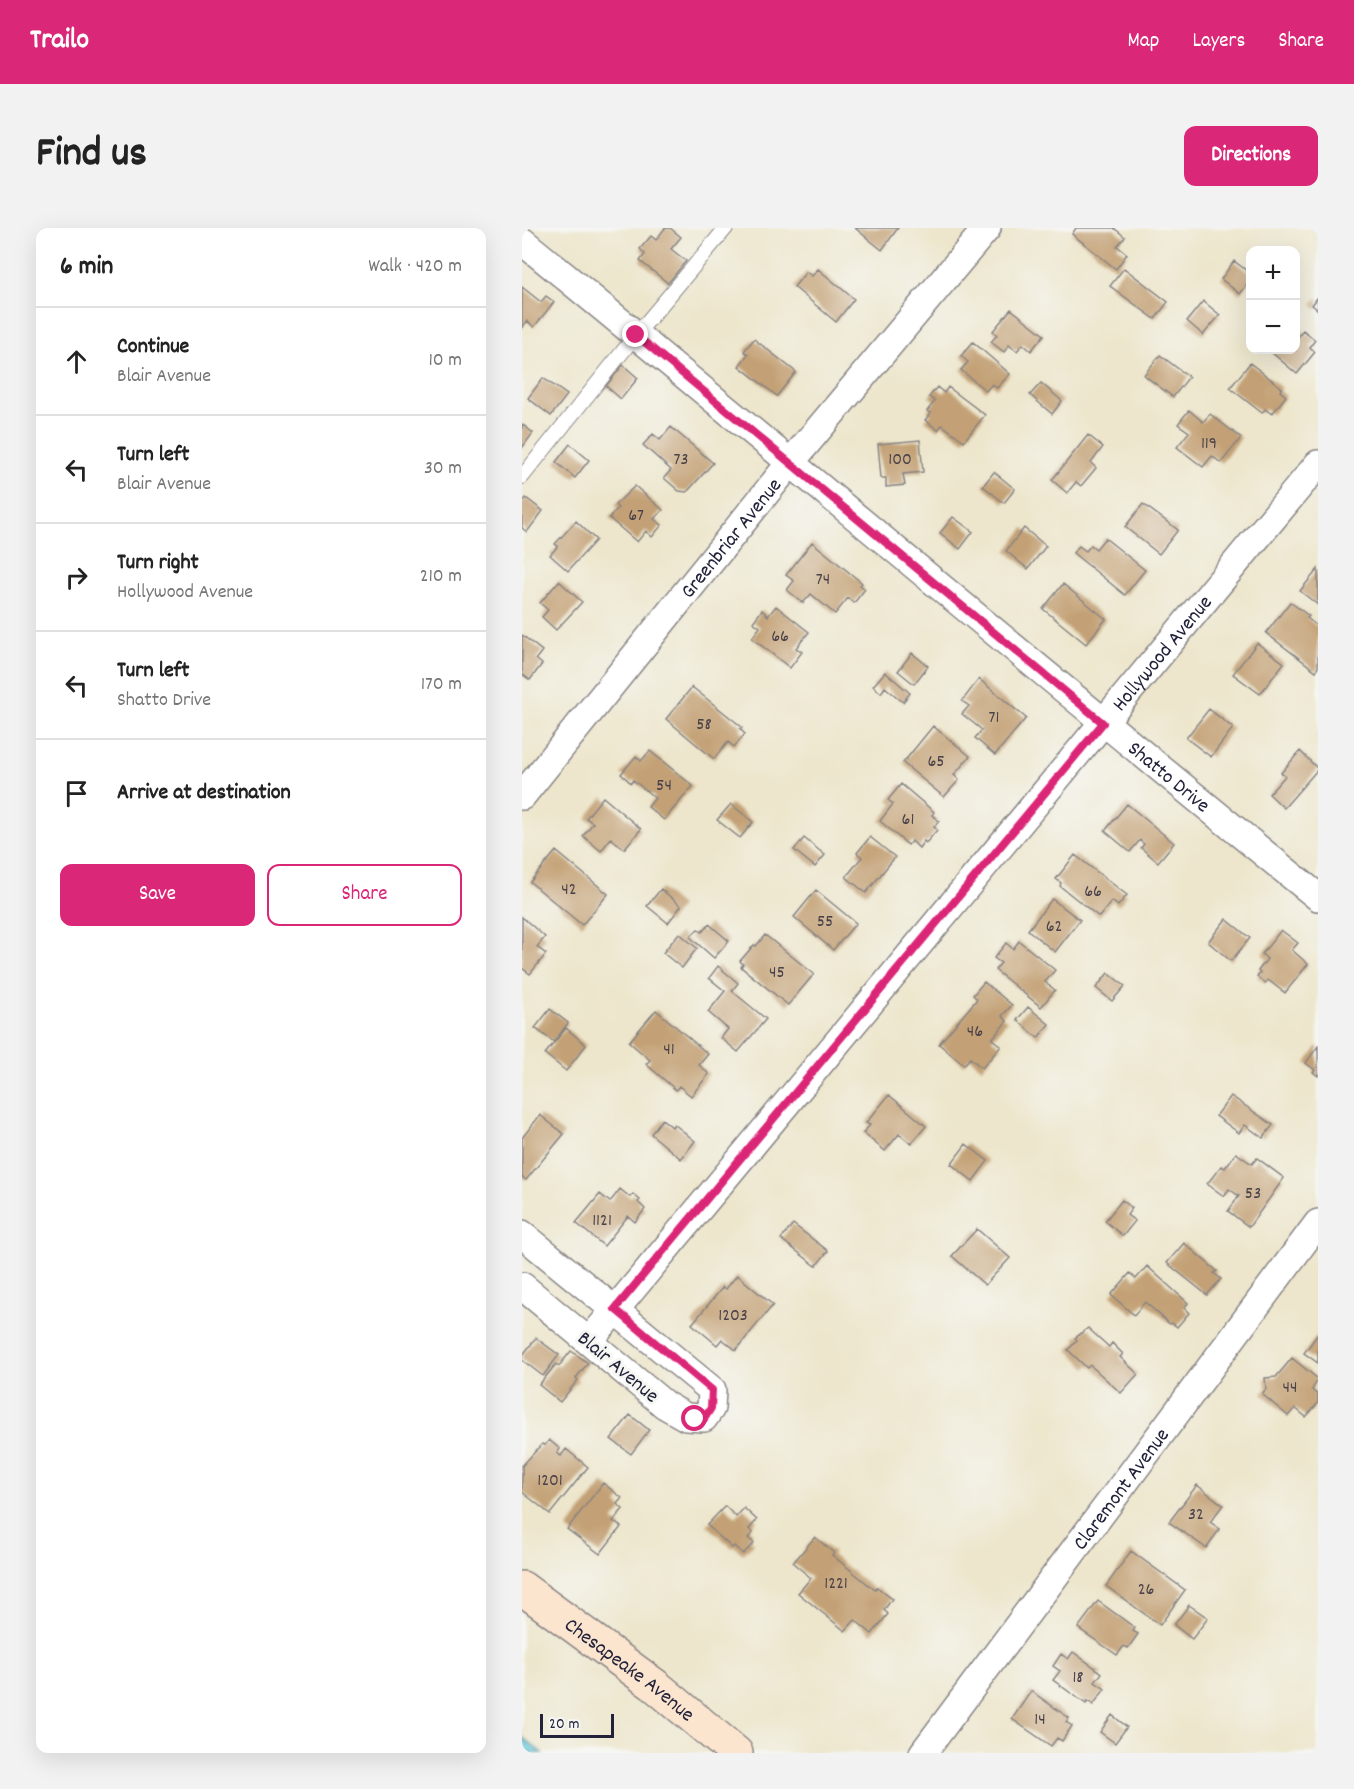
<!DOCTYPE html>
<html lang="en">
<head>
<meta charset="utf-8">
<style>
	body { margin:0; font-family:Dekko,sans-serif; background:#f2f2f2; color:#222 }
	.controls { position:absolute; right:18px; top:18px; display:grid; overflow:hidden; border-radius:12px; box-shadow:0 6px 24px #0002 }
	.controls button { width:54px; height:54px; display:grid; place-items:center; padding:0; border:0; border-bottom:2px solid #e0e0e0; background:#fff; color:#222; font:30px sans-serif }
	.scale { position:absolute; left:18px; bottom:15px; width:74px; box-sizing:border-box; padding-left:6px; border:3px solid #22223b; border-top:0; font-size:16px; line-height:21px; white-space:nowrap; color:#22223b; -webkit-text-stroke:4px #f6f6f2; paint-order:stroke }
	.stop { position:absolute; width:18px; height:18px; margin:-14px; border:4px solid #db2777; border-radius:50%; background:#fff }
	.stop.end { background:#db2777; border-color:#fff; box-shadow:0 2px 6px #0008 }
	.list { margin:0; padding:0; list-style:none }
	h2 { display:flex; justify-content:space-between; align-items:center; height:78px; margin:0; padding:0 24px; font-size:26px }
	h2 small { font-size:20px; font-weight:400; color:#767676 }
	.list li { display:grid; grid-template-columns:39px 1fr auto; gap:18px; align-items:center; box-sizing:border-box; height:108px; padding:0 24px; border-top:2px solid #e0e0e0 }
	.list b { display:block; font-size:22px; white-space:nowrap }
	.list p { margin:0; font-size:20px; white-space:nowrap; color:#767676 }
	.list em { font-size:20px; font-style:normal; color:#767676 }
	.actions { display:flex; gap:12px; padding:18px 24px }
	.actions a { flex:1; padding:14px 0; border:2px solid #db2777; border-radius:12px; text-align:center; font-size:21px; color:#db2777 }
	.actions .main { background:#db2777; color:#fff }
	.icon { flex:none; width:33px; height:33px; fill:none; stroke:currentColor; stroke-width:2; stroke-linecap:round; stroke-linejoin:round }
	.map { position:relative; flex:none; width:796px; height:1525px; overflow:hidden; border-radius:12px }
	header { display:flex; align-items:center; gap:36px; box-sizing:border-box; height:84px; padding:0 30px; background:#db2777; color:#fff }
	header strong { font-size:28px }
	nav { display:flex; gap:33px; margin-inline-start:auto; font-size:21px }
	.intro { display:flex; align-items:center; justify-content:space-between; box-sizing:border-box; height:144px; padding:0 36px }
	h1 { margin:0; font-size:42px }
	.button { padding:15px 27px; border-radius:12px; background:#db2777; color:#fff; font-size:21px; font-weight:700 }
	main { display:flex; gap:36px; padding:0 36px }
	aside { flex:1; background:#fff; border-radius:12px; box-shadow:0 6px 24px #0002 }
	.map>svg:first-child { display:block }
	.water { fill:#5dc8d8; stroke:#40758a; stroke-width:1.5 }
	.building { fill:#c3a075 }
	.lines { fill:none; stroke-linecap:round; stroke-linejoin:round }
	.lane-casing { stroke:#888484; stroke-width:16 }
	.street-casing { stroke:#888484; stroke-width:30 }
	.secondary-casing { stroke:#888484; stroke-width:36 }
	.lane { stroke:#fff; stroke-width:14 }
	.street { stroke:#fff; stroke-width:27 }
	.secondary { stroke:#fce5cf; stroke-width:33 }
	.route { stroke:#db2777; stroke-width:8 }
	.labels { text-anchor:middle; stroke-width:6; stroke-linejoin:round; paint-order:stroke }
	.number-label { font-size:18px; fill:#4a424a }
	.street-label { font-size:21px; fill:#22223b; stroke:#f6f6f2 }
</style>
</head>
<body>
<header>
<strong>Trailo</strong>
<nav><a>Map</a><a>Layers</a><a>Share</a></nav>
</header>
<div class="intro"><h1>Find us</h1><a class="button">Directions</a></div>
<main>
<aside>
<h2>6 min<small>Walk · 420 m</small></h2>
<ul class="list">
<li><svg class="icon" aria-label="ahead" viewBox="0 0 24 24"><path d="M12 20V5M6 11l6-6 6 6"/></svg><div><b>Continue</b><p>Blair Avenue</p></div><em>10 m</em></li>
<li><svg class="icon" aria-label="left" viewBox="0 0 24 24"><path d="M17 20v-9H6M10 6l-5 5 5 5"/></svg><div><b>Turn left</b><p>Blair Avenue</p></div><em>30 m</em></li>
<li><svg class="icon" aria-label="right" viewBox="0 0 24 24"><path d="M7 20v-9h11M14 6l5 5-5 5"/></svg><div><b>Turn right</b><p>Hollywood Avenue</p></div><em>210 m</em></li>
<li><svg class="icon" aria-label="left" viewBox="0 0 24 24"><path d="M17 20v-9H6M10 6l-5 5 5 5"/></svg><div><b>Turn left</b><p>Shatto Drive</p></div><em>170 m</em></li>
<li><svg class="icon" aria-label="arrive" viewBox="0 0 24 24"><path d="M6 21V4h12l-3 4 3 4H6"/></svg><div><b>Arrive at destination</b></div></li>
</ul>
<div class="actions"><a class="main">Save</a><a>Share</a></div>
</aside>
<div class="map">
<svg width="796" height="1525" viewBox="0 0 796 1525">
	<rect width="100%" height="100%" fill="#f6f6f2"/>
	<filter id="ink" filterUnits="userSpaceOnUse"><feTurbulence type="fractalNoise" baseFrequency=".0167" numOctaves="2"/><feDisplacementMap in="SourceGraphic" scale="12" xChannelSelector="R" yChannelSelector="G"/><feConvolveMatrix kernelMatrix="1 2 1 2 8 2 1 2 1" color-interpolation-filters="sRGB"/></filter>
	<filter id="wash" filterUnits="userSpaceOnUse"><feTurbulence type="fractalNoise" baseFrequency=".008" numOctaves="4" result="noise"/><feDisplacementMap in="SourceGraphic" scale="24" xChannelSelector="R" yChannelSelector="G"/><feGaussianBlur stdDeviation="1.35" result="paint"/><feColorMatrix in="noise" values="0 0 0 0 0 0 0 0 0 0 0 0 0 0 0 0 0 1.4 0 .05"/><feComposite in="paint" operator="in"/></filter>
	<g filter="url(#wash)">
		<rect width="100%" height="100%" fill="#ede6cc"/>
		<!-- water -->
		<path class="water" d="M 0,1509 L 20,1525 L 0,1525 Z"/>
		<g id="blocks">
			<!-- building -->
			<path class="building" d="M 143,0 L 148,0 L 159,9 L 149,21 L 164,33 L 146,55 L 118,33 L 123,26 L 118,21 L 129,8 L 134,12 Z
				M 333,0 L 376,0 L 360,22 Z
				M 554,0 L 592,0 L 603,9 L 595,18 L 605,26 L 594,41 L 550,6 Z
				M 712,33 L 728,45 L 728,53 L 718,66 L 699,51 Z
				M 602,40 L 646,74 L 633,91 L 588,58 Z
				M 296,41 L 332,71 L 314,94 L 272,59 L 284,44 L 290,48 Z
				M 0,59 L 19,74 L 24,68 L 32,74 L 12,99 L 5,93 L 0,100 Z
				M 796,69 L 796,82 L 790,77 Z
				M 681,73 L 698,87 L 681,107 L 665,93 Z
				M 489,81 L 522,107 L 509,123 L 501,116 L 495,123 L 487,117 L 482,124 L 469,114 L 475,107 L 471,103 Z
				M 781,102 L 793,112 L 788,119 L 793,124 L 775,146 L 749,124 L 751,122 L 774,122 L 774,112 Z
				M 232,111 L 274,144 L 255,168 L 217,138 L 226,126 L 222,123 Z
				M 451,114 L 488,146 L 475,160 L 470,156 L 464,163 L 439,142 L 446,134 L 439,128 Z
				M 638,127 L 667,149 L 651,169 L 622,147 Z
				M 728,135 L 760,160 L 758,163 L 764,168 L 750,186 L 743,181 L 740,185 L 708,160 Z
				M 101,137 L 116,150 L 99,171 L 84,158 Z
				M 21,150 L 45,167 L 29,188 L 6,170 Z
				M 519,155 L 540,173 L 530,186 L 508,167 Z
				M 415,159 L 422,165 L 426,159 L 463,187 L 442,213 L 420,197 L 416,202 L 403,192 L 409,185 L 405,183 L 413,173 L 407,169 Z
				M 667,182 L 681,194 L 688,186 L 719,210 L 699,235 L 690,228 L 681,239 L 655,219 L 667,204 L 656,196 Z
				M 0,196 L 11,205 L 0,220 Z
				M 149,199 L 191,235 L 165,264 L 157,263 L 142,250 L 149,242 L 121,217 L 131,206 L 138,212 Z
				M 566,207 L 581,219 L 569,235 L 574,240 L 559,258 L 554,254 L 545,265 L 530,252 Z
				M 398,212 L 401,244 L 381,246 L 383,257 L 364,259 L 364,250 L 359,250 L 356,216 Z
				M 48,216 L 67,232 L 53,250 L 34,234 Z
				M 472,244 L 493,261 L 482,275 L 461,258 Z
				M 113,258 L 141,282 L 132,291 L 140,297 L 130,309 L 124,303 L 115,314 L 87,290 L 96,280 L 93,277 Z
				M 4,270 L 21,283 L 5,304 L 0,300 L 0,275 Z
				M 621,276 L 656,302 L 637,326 L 603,299 Z
				M 431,289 L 451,304 L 438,321 L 418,305 Z
				M 54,293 L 74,312 L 46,343 L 28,327 L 36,318 L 33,316 Z
				M 502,300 L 524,318 L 506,341 L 484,323 Z
				M 583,310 L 623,342 L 603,367 L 551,325 L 557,318 L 564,323 L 569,317 L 574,321 Z
				M 290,314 L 340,355 L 338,357 L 343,361 L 332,375 L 326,370 L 313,386 L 289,366 L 281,375 L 265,362 L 272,353 L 264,347 Z
				M 796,341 L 796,377 L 778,363 Z
				M 37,353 L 60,374 L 34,402 L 20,389 L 26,382 L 18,375 Z
				M 541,356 L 584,391 L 564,416 L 521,381 Z
				M 768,374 L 787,388 L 785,390 L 796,399 L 796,439 L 794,443 L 744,405 Z
				M 254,378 L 287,404 L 274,420 L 280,424 L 268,440 L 230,410 L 238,399 L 231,394 L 240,382 L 246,388 Z
				M 0,407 L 20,423 L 14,431 L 20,436 L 8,452 L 0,446 Z
				M 735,415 L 762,435 L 738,466 L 711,446 Z
				M 390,425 L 406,438 L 392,456 L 376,443 Z
				M 363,444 L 388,465 L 381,474 L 363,459 L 359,465 L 351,458 Z
				M 457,451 L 504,490 L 473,527 L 453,510 L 460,502 L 440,486 L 447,478 L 440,473 Z
				M 170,459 L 220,499 L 218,501 L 223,506 L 212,519 L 206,514 L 192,531 L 144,491 Z
				M 687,481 L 711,500 L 689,529 L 664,510 Z
				M 411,498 L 448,528 L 432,547 L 437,552 L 422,569 L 381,535 Z
				M 128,523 L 171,558 L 142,592 L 126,579 L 133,570 L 111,552 L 109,555 L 99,546 L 114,528 L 119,533 Z
				M 778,523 L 796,541 L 762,580 L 747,566 L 763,548 L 759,545 Z
				M 379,556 L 412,584 L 410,587 L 417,593 L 412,599 L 415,602 L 404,615 L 402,613 L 397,620 L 390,613 L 386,617 L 358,593 L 371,576 L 366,572 Z
				M 81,569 L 119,601 L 102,621 L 89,610 L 79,623 L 61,608 L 71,595 L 64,590 Z
				M 209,576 L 231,594 L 218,610 L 195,592 Z
				M 605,576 L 652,615 L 636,634 L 619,620 L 622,616 L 618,612 L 608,624 L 583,603 Z
				M 348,609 L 373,629 L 344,665 L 324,649 L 340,629 L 335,625 Z
				M 282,610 L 303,627 L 293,639 L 272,622 Z
				M 34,623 L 86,666 L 60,697 L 8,654 Z
				M 553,627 L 605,667 L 596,678 L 590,673 L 577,689 L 538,658 L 539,655 L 534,651 Z
				M 139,661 L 159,678 L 146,695 L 125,678 Z
				M 294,662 L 334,695 L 311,722 L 272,689 Z
				M 530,671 L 558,692 L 533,724 L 506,702 Z
				M 0,689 L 23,709 L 15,719 L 24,726 L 8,746 L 0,740 Z
				M 704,691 L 728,710 L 709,733 L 686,714 Z
				M 187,696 L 207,713 L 192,730 L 168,709 L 176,701 L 180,704 Z
				M 759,702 L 776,715 L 770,722 L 786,736 L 763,765 L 746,752 L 743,755 L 735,749 L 738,745 L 736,743 L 745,731 L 740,726 Z
				M 157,705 L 175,720 L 160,740 L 141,725 Z
				M 243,707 L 292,746 L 266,777 L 219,739 L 221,736 L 218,733 L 232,717 L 234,718 Z
				M 497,713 L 533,742 L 523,754 L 533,762 L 519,779 L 473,742 L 479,735 L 472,730 L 484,715 L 491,721 Z
				M 196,738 L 216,755 L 210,763 L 244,791 L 216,824 L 199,810 L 206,801 L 186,784 L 203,763 L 187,750 Z
				M 586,745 L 603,758 L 590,773 L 574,760 Z
				M 462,754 L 490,777 L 480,788 L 485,793 L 470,811 L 479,818 L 460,840 L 448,830 L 442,837 L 417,816 L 455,771 L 451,767 Z
				M 506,779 L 527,796 L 516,810 L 495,792 Z
				M 28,781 L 46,795 L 32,814 L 13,800 Z
				M 134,782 L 186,826 L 177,837 L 187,846 L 169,868 L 157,858 L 154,862 L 124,836 L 128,832 L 107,814 Z
				M 44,800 L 64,817 L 44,843 L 23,826 Z
				M 796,818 L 796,848 L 791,844 L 793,842 L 784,835 Z
				M 367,867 L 404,898 L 389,916 L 377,906 L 363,923 L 341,905 L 348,897 L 344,895 Z
				M 709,868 L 751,897 L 741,910 L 723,897 L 717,905 L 694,888 Z
				M 18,887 L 42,906 L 4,952 L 0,949 L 0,910 Z
				M 140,891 L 150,899 L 152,896 L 173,913 L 159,931 L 129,906 Z
				M 444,916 L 466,933 L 451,953 L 429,936 Z
				M 714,925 L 730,936 L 735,930 L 762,950 L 727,999 L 706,983 L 717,968 L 707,961 L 702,968 L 685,956 L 699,938 L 703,940 Z
				M 98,961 L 108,969 L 111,966 L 118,972 L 116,974 L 123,981 L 113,994 L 106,988 L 82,1018 L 54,995 L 78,966 L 88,974 Z
				M 600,972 L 610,980 L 605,987 L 613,993 L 601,1008 L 583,993 Z
				M 271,996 L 306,1023 L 294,1038 L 259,1011 Z
				M 455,1001 L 488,1030 L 463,1057 L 430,1028 Z
				M 662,1015 L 695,1043 L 692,1045 L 699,1051 L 685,1067 L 645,1035 Z
				M 625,1038 L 666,1075 L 662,1080 L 667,1085 L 655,1099 L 650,1095 L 648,1096 L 623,1074 L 612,1087 L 589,1067 L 608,1045 L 614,1051 Z
				M 215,1047 L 251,1077 L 214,1122 L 200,1111 L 195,1117 L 170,1096 L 201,1059 L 204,1061 Z
				M 566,1100 L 587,1119 L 590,1115 L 601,1126 L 598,1129 L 616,1146 L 599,1165 L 568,1137 L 565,1140 L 546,1122 L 555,1112 L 553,1110 Z
				M 796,1106 L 796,1135 L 782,1125 Z
				M 14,1110 L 37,1127 L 21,1148 L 0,1132 L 0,1128 Z
				M 49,1123 L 66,1135 L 54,1150 L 56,1152 L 38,1174 L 17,1157 L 34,1136 L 37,1138 Z
				M 770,1130 L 796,1151 L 790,1162 L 796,1167 L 796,1175 L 784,1189 L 773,1180 L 766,1188 L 740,1166 L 744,1161 L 743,1150 L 754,1149 Z
				M 108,1187 L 127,1202 L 109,1226 L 89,1211 Z
				M 27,1212 L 38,1221 L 35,1225 L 39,1228 L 44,1221 L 66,1239 L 28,1286 L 0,1264 L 0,1238 L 20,1216 L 23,1217 Z
				M 81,1255 L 100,1270 L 95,1276 L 101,1281 L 91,1293 L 99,1299 L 78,1326 L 45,1301 Z
				M 675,1257 L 701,1277 L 688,1294 L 698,1301 L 684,1320 L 647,1294 Z
				M 203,1278 L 214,1289 L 222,1280 L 235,1292 L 227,1301 L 231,1305 L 226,1310 L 232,1315 L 221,1326 L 212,1318 L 210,1320 L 185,1297 Z
				M 293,1309 L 312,1325 L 310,1327 L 353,1362 L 355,1359 L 370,1371 L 362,1382 L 366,1386 L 350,1406 L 333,1392 L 323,1403 L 276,1365 L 289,1350 L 271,1335 Z
				M 609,1323 L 663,1362 L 638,1397 L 584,1358 Z
				M 576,1373 L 613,1400 L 611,1403 L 616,1406 L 606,1420 L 602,1418 L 595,1427 L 556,1400 Z
				M 667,1377 L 686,1390 L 670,1411 L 652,1397 Z
				M 551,1424 L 580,1445 L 573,1454 L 583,1461 L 571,1477 L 566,1473 L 564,1476 L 531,1452 L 538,1443 L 531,1438 L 539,1426 L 546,1431 Z
				M 509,1463 L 547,1490 L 544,1494 L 550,1498 L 540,1513 L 535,1510 L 529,1518 L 490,1491 Z
				M 590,1487 L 605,1499 L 593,1515 L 578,1504 Z"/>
		</g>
	</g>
	<g filter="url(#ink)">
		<use href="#blocks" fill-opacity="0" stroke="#888484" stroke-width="1.5"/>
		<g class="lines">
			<!-- lane casing -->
			<g class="lane-casing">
				<path id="lane" d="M 0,249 L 114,107 L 204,0"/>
			</g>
			<!-- street casing -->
			<g class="street-casing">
				<g id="street">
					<path id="s1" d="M 0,13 C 266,231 529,453 796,669"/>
					<path id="s2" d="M 0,568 L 269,234 L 465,0"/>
					<path d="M 0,1006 L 190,1162 L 189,1180 L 182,1190 L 164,1189 L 143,1177 L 0,1058"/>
					<path id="s3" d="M 68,1112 L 796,236"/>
					<path id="s4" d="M 401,1525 L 796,995"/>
				</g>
			</g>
			<!-- secondary casing -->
			<g class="secondary-casing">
				<g id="secondary">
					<path id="s5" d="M 0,1360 L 135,1459 L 214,1525"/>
				</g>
			</g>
			<!-- lane -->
			<use href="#lane" class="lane"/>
			<!-- street -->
			<use href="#street" class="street"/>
			<!-- secondary -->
			<use href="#secondary" class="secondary"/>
		</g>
	</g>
	<g class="lines" filter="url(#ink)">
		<!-- route -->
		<path class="route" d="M 114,107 L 581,495 L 93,1081 L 190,1162 L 189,1180 L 182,1191 L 173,1191"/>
	</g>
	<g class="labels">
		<!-- number labels -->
		<g class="number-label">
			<text x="687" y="220">119</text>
			<text x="159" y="236">73</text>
			<text x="378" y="236">100</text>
			<text x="114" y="292">67</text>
			<text x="301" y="356">74</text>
			<text x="258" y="413">66</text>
			<text x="472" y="494">71</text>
			<text x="182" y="501">58</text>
			<text x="414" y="538">65</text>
			<text x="142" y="562">54</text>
			<text x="386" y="596">61</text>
			<text x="47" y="666">42</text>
			<text x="571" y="668">66</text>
			<text x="303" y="698">55</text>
			<text x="532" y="703">62</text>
			<text x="255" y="749">45</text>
			<text x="453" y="808">46</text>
			<text x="147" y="826">41</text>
			<text x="731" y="970">53</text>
			<text x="80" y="997">1121</text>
			<text x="211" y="1092">1203</text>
			<text x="768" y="1164">44</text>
			<text x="28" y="1257">1201</text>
			<text x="674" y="1291">32</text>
			<text x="314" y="1360">1221</text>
			<text x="624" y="1366">26</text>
			<text x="556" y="1454">18</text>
			<text x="518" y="1496">14</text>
		</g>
		<!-- street labels -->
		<g class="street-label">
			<text dy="7" stroke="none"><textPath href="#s2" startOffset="332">Greenbriar Avenue</textPath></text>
			<text dy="7" stroke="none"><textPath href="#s3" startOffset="894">Hollywood Avenue</textPath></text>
			<text dy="7" stroke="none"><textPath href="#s1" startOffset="840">Shatto Drive</textPath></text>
			<text transform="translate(97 1138) rotate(40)" y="7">Blair Avenue</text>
			<text dy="7" stroke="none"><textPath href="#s4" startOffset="330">Claremont Avenue</textPath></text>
			<text dy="7" stroke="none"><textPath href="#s5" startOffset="135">Chesapeake Avenue</textPath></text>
		</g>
	</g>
</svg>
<div class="controls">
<button>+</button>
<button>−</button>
</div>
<div class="scale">20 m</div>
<div class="stop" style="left:173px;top:1191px"></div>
<div class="stop end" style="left:114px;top:107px"></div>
</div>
</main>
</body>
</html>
